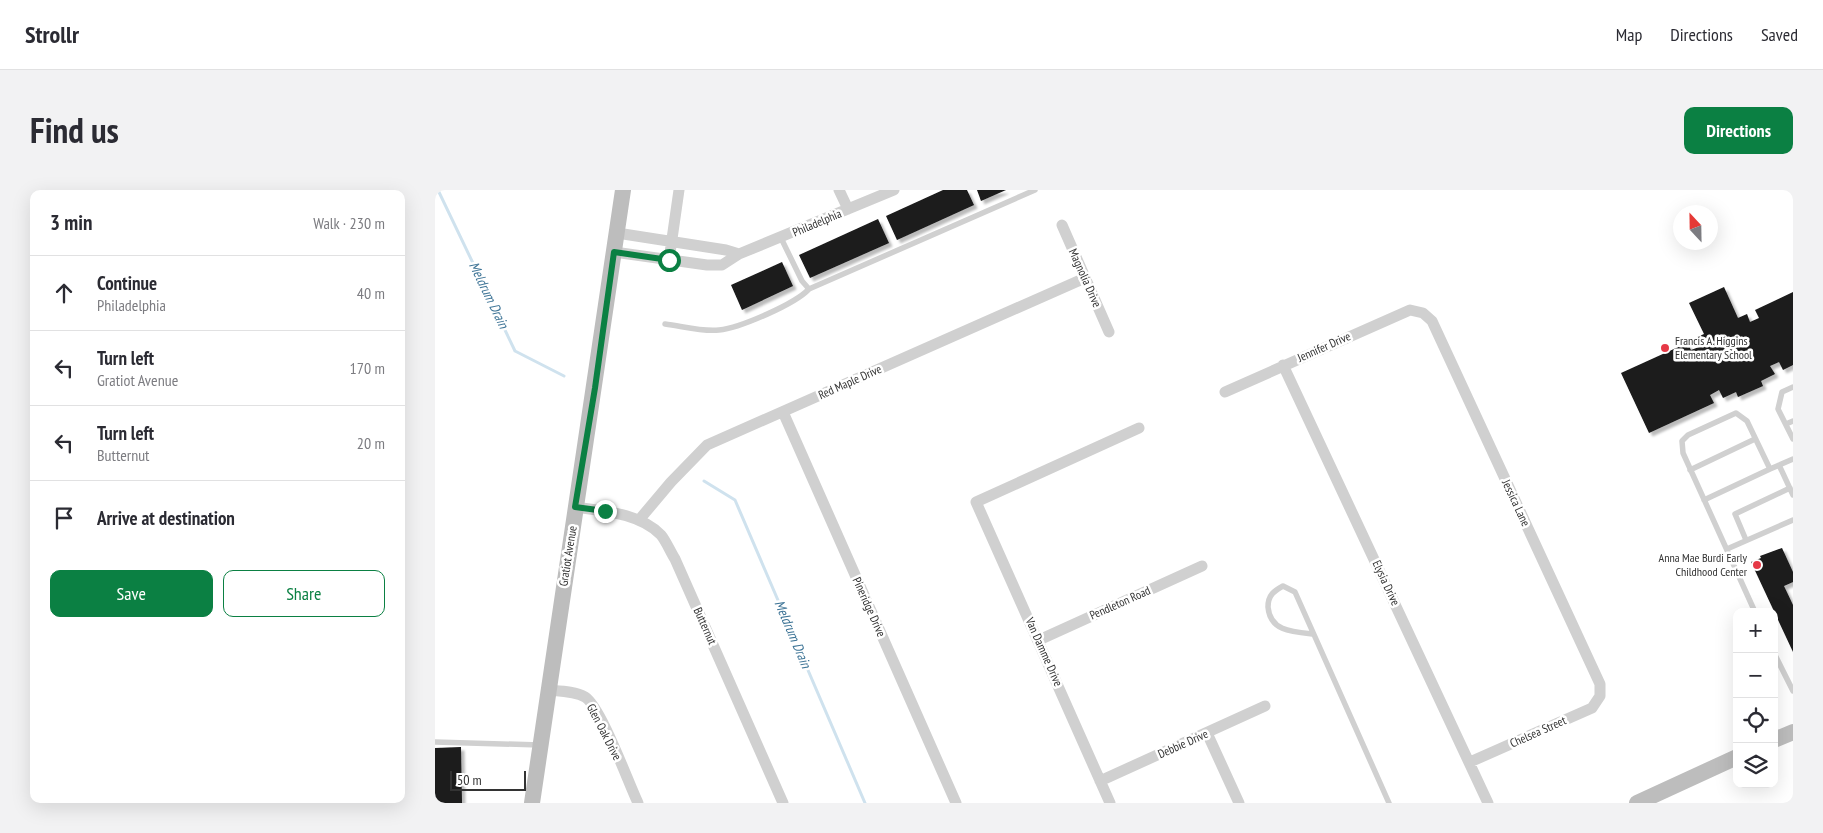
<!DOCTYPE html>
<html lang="en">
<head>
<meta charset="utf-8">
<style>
	body { margin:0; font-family:"PT Sans Narrow",sans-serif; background:#f2f2f3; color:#2b2b33 }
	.controls { position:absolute; right:15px; bottom:15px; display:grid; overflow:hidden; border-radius:10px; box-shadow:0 5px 20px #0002 }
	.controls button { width:45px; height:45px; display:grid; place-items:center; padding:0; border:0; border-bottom:1px solid #e1e1e2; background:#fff; color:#2b2b33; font:25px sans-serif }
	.compass { position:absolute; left:1238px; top:15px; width:45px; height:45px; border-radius:50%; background:#fff; box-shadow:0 5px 20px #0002; rotate:338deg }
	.scale { position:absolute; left:15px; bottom:12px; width:76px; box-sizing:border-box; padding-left:5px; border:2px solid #333; border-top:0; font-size:14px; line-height:18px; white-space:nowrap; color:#333; -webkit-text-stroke:4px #fff; paint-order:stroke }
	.stop { position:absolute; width:15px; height:15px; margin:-11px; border:4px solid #0b8043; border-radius:50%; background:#fff }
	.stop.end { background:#0b8043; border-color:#fff; box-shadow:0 1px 5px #0008 }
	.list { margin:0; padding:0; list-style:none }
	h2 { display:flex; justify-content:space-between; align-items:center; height:65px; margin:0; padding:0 20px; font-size:21px }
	h2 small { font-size:16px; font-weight:400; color:#7c7c81 }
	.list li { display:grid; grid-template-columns:32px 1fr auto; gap:15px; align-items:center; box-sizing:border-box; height:75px; padding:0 20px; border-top:1px solid #e1e1e2 }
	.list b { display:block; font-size:19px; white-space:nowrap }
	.list p { margin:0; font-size:16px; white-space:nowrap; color:#7c7c81 }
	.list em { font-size:16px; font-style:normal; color:#7c7c81 }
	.actions { display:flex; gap:10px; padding:15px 20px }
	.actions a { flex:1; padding:11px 0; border:1px solid #0b8043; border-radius:10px; text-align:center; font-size:18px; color:#0b8043 }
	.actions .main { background:#0b8043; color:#fff }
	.icon { flex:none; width:28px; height:28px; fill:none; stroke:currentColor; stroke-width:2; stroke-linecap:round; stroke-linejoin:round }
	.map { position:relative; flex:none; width:1358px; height:613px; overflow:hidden; border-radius:10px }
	header { display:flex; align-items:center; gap:30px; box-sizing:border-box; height:70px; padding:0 25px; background:#fff; border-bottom:1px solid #e1e1e2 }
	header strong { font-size:24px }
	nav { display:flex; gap:28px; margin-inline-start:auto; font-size:18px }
	.intro { display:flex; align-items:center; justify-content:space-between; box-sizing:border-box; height:120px; padding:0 30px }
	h1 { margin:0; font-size:35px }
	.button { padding:12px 22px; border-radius:10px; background:#0b8043; color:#fff; font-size:18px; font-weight:700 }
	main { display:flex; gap:30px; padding:0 30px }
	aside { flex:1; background:#fff; border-radius:10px; box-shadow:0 5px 20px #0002 }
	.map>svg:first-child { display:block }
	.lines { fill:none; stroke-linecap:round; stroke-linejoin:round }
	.stream { stroke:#cfe2ee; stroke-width:3 }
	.building { fill:#1a1a1a; filter:url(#shadow) }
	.lane { stroke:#d0d0d0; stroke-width:5.5 }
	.street { stroke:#d0d0d0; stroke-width:11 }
	.secondary { stroke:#bdbdbd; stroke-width:16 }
	.route { stroke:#0b8043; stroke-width:6 }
	.poi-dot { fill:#e63946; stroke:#fff; stroke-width:2 }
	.labels { text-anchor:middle; stroke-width:5; stroke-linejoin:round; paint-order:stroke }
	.street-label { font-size:12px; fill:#333; stroke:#fff }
	.poi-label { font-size:12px; fill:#333; stroke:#fff; text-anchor:start }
	.water-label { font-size:14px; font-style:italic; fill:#3f7597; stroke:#fff }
</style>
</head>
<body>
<header>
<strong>Strollr</strong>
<nav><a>Map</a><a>Directions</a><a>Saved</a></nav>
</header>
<div class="intro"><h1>Find us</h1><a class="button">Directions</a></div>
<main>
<aside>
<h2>3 min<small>Walk · 230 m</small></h2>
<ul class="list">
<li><svg class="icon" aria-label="ahead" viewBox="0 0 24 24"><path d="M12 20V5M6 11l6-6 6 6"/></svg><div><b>Continue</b><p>Philadelphia</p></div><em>40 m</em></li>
<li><svg class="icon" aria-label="left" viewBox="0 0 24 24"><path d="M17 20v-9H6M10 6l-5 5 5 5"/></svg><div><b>Turn left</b><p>Gratiot Avenue</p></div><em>170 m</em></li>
<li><svg class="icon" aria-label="left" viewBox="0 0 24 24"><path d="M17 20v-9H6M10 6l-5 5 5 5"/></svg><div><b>Turn left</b><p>Butternut</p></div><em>20 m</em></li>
<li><svg class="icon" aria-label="arrive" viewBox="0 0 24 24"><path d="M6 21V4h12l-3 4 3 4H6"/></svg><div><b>Arrive at destination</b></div></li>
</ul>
<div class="actions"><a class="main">Save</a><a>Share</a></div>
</aside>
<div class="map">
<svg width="1358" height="613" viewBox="0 0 1358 613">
	<defs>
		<filter id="shadow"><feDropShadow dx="3.5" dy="3.5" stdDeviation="1" flood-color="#0004"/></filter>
	</defs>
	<rect width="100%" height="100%" fill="#fff"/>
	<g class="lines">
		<!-- stream -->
		<path class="stream" d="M 3,0 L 80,161 L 129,186
			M 269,291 L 300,310 L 430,613"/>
	</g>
	<!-- building -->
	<path class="building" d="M 508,0 L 532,0 L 539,15 L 462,50 L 451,26 Z
		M 542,0 L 571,0 L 546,11 Z
		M 443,29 L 454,53 L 375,88 L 364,65 Z
		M 347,72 L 358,96 L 307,120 L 296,95 Z
		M 1289,97 L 1303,128 L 1312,124 L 1315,132 L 1324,128 L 1320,120 L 1358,102 L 1358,175 L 1348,180 L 1344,172 L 1335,176 L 1340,184 L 1326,191 L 1328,196 L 1303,207 L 1301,202 L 1288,208 L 1284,200 L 1275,205 L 1279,213 L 1214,243 L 1186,183 L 1252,153 L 1256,160 L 1264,157 L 1260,148 L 1269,144 L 1254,113 Z
		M 1347,358 L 1358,382 L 1358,392 L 1349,396 L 1358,415 L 1358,462 L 1316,372 L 1326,368 L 1325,366 Z
		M 26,557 L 27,613 L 0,613 L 0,558 Z"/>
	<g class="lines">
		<!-- lane -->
		<path class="lane" d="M 346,48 L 367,91 L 374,99 L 600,0
			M 230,134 C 247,136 267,142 284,140 C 305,138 360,114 374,99
			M 1358,197 L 1347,202 L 1343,219 L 1358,249
			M 1351,234 L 1358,231
			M 1344,275 L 1358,305
			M 1255,280 L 1320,249
			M 1269,310 L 1335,279
			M 1311,350 L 1300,324 L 1355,298
			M 1292,359 L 1358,330
			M 1320,422 L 1248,263 L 1247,251 L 1253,245 L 1301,223 L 1312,231 L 1335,279 L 1358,269
			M 878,444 C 857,442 835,441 833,417 C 833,405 839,401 848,396 L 860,402 L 954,613
			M 1339,463 L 1358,501
			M 0,552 L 105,555"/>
		<!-- street -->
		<path class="street" d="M 404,0 L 413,19
			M 627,35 L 674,142
			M 182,43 L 291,60 L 304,64
			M 179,62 L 272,75 L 287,75 L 304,64 L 459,0
			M 234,70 L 244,0
			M 848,175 L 1053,613
			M 790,202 L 975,120 L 988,123 L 997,131 L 1165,494 L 1165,506 L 1157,518 L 1035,572
			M 348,222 L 521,613
			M 140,317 C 168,321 205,323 226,345 C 231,351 235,361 240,369 L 348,613
			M 204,330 L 236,292 L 272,255 L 650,88
			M 604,450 L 767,376
			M 113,500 C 124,501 140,501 150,507 C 166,517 193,592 203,613
			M 772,543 L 804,613
			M 665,591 L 830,516
			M 675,613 L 541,312 L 704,238"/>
		<!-- secondary -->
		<path class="secondary" d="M 1339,550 L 1358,542
			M 97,613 L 188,0
			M 1202,613 L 1302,567"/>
	</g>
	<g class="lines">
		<!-- route -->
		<path class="route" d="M 170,321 L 140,317 L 160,198 L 179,62 L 234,70"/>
	</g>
	<!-- markers -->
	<g class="poi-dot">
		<circle cx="1230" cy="158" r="5"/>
		<circle cx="1322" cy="375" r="5"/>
	</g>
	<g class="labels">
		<!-- street labels -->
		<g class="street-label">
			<text transform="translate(382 33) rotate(-23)" y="4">Philadelphia</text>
			<text transform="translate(650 88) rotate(66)" y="4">Magnolia Drive</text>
			<text transform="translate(889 157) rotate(-24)" y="4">Jennifer Drive</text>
			<text transform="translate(415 192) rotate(-24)" y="4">Red Maple Drive</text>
			<text transform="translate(1081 313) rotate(65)" y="4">Jessica Lane</text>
			<text transform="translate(133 366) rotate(-81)" y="4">Gratiot Avenue</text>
			<text transform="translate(951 393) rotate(65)" y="4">Elysia Drive</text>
			<text transform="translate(685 413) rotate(-24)" y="4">Pendleton Road</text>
			<text transform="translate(434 417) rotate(66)" y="4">Pineridge Drive</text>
			<text transform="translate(270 436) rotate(66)" y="4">Butternut</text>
			<text transform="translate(609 462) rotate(66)" y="4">Van Damme Drive</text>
			<text transform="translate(169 542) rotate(63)" y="4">Glen Oak Drive</text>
			<text transform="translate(1103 542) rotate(-24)" y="4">Chelsea Street</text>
			<text transform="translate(748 554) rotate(-24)" y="4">Debbie Drive</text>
		</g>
		<!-- poi labels -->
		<g class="poi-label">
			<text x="1240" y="155">Francis A. Higgins<tspan x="1240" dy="14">Elementary School</tspan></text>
			<text x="1312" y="372" text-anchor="end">Anna Mae Burdi Early<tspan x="1312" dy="14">Childhood Center</tspan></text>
		</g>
		<!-- water labels -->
		<g class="water-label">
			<text transform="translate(54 105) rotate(64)" y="5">Meldrum Drain</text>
			<text transform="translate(358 444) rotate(67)" y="5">Meldrum Drain</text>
		</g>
	</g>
</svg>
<div class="controls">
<button>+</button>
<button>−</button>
<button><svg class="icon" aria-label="locate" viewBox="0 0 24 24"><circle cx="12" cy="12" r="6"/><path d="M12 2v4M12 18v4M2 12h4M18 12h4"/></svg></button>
<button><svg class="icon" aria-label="layers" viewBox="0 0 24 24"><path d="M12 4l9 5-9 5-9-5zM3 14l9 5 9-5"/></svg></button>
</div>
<svg class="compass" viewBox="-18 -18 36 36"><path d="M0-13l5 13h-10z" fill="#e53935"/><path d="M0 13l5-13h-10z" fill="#7c7c81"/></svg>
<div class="scale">50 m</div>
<div class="stop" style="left:234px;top:70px"></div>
<div class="stop end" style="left:170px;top:321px"></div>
</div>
</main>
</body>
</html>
